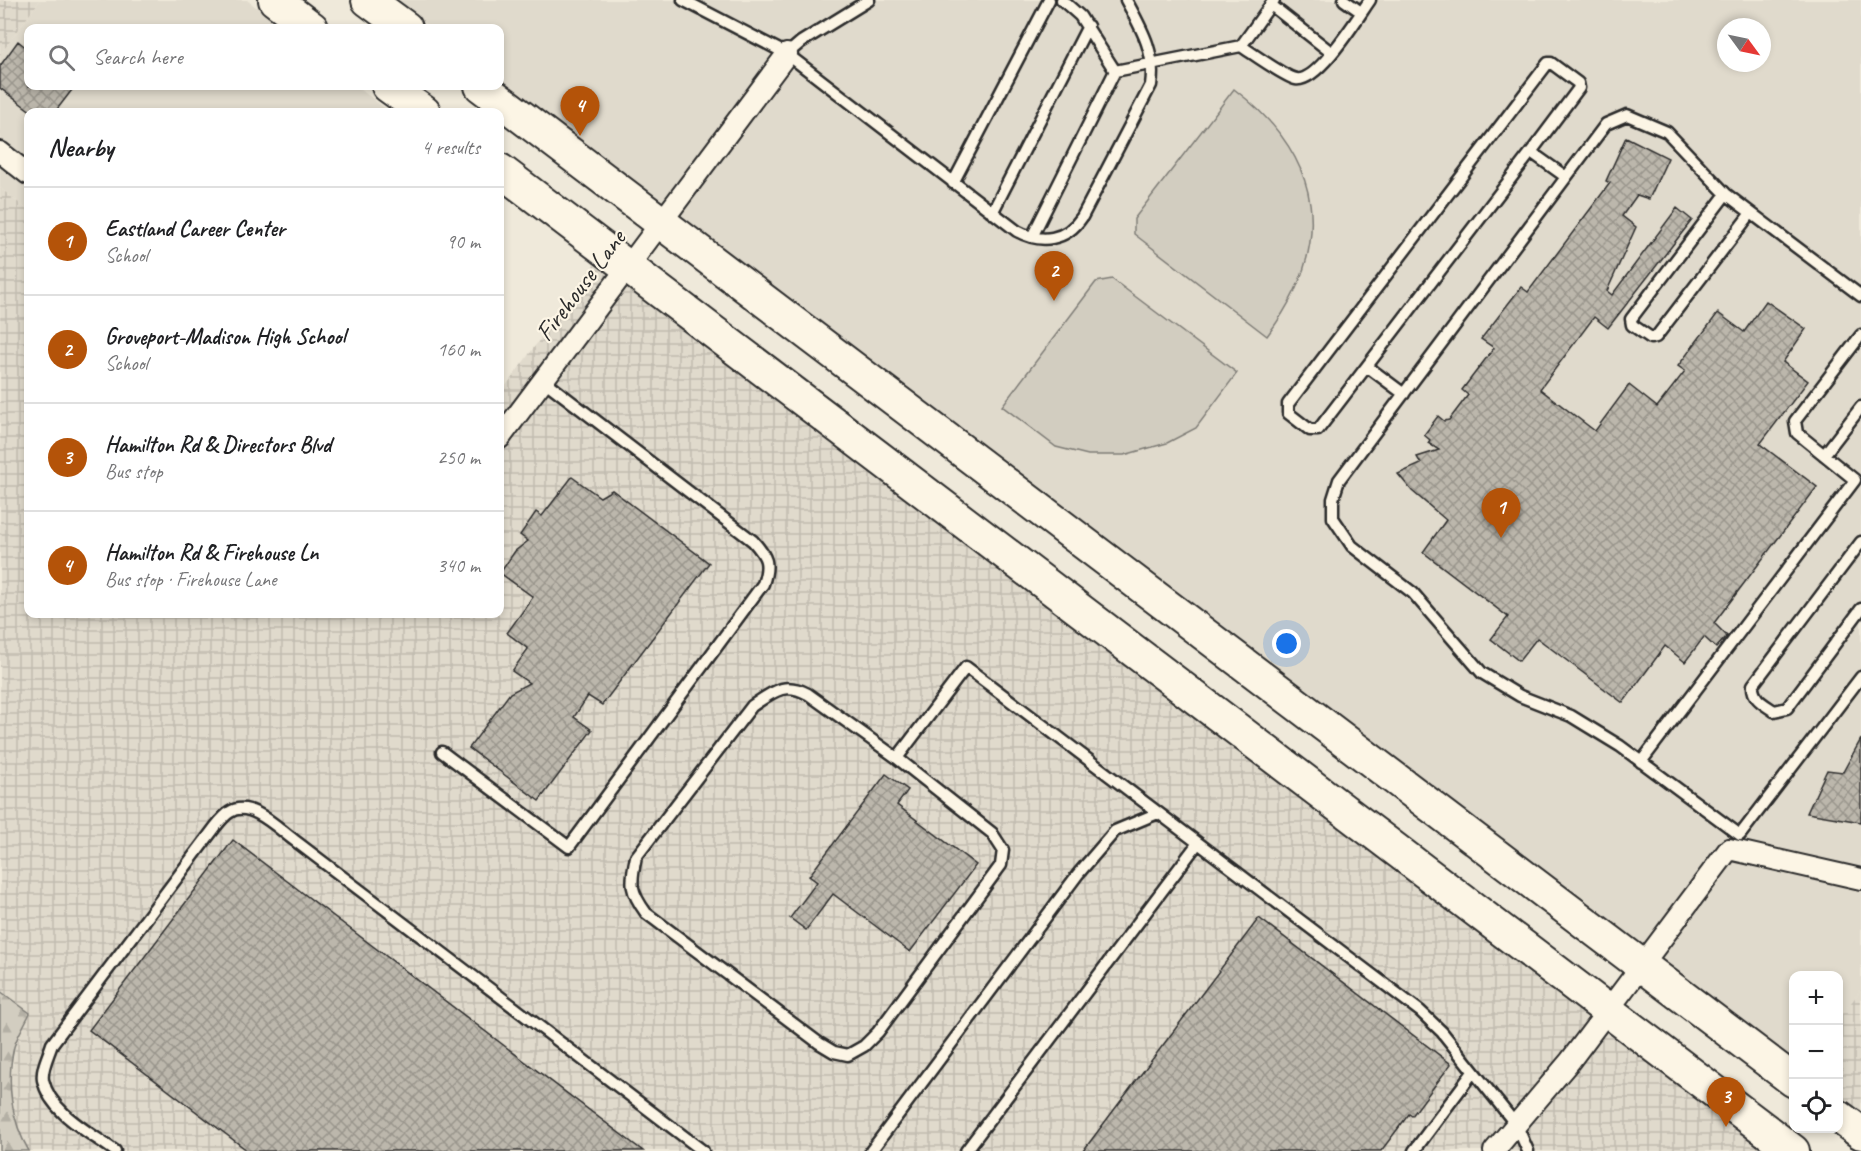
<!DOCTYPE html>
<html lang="en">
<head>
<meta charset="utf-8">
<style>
	body { margin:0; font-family:Caveat,sans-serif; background:#f6f6f6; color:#202124 }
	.controls { position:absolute; right:18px; bottom:18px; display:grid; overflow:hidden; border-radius:12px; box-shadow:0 3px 9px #0003 }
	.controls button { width:54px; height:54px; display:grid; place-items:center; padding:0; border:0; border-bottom:2px solid #e0e0e0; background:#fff; color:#202124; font:30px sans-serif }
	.compass { position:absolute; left:1717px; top:18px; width:54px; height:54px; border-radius:50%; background:#fff; box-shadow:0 3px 9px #0003; rotate:123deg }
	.you { position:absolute; left:1287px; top:644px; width:21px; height:21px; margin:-15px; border:4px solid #fff; border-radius:50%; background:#1a73e8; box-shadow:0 0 0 9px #1a73e833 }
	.badge { display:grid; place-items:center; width:39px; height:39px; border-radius:50%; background:#b45309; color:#fff; font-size:20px; font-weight:700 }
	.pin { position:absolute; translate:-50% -50px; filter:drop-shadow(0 2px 3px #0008) }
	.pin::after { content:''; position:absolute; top:32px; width:21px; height:18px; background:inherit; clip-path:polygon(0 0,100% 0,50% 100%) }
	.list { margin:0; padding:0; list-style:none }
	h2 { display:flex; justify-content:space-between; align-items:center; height:78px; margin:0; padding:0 24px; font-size:26px }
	h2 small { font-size:20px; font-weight:400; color:#757577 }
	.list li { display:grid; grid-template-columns:39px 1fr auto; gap:18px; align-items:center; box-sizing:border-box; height:108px; padding:0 24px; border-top:2px solid #e0e0e0 }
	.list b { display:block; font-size:22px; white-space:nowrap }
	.list p { margin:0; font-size:20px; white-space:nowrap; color:#757577 }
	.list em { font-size:20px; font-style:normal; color:#757577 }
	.icon { flex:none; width:33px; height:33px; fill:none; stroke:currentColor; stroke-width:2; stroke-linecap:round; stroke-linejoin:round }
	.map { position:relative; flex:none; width:1861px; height:1151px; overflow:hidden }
	.search { position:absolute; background:#fff; box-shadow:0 3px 9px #0003; left:24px; top:24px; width:480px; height:66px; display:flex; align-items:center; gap:15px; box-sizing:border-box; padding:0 21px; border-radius:12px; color:#757577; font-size:22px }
	.panel { position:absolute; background:#fff; box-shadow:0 3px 9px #0003; left:24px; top:108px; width:480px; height:510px; border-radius:12px }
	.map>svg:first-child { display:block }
	.built { fill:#e0dacc; fill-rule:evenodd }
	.industrial { fill:url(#industrial-grid) }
	.forest { fill:url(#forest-firs); stroke:#7e7c76; stroke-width:1.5 }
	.pitch { fill:#d2cdc0; stroke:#7e7c76; stroke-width:1.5 }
	.building { fill:url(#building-cross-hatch); stroke:#2b2b2b; stroke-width:1.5 }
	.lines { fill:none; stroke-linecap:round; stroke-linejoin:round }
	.lane-casing { stroke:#2b2b2b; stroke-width:15 }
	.street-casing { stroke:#2b2b2b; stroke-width:24 }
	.primary-casing { stroke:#2b2b2b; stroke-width:36 }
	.lane { stroke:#fcf5e5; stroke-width:10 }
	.street { stroke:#fcf5e5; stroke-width:20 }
	.primary { stroke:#fcf5e5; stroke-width:32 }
	.labels { text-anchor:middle; stroke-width:4.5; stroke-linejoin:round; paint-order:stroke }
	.street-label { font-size:26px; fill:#2b2b2b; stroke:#fcf5e5 }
</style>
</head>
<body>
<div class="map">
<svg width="1861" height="1151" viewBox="0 0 1861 1151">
	<defs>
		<pattern id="industrial-grid" width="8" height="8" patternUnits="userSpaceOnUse" patternTransform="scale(1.5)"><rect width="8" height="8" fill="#e0dacc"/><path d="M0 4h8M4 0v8" fill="none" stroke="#c0bbaf"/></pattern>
		<pattern id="forest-firs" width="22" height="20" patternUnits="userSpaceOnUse" patternTransform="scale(1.5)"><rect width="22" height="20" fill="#d2cdc0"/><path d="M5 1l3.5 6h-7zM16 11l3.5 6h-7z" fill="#b4b0a5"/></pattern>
		<pattern id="building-cross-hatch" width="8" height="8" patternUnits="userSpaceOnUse" patternTransform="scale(1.5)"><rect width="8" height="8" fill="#bcb7ac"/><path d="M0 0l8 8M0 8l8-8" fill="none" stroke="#99958c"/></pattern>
	</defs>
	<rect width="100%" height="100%" fill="#efe9da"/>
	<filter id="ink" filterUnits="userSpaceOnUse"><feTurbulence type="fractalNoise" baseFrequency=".0167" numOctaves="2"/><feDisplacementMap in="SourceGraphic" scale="12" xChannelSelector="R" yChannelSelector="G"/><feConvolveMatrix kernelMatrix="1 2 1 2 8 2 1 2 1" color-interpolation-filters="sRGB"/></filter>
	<g filter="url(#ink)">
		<!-- built -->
		<path class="built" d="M 40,0 L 247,0 L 283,28 L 28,28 L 28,86 L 356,86 L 390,112 L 28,112 L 28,210 L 0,188 L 0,55 Z
			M 394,0 L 1861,0 L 1861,990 L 1839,1019 L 1838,976 L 1794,976 L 1793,1062 L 1130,555 L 500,80 L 500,28 L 431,28 ZM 1726,27 L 1762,27 L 1762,63 L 1726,63 Z"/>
		<!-- industrial -->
		<path class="industrial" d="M 0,0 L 40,0 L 0,55 Z
			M 0,188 L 28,210 L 28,614 L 500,614 L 500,394 L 594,265 L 1798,1151 L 29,1151 L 18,1132 L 10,1087 L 15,1047 L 30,1013 L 0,991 Z
			M 1861,990 L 1861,1113 L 1839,1096 L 1838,1019 Z"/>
		<!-- forest -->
		<path class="forest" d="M 0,991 L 30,1013 C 25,1024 17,1036 14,1047 C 6,1082 11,1121 29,1151 L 0,1151 Z"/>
		<!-- pitch -->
		<path class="pitch" d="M 1234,89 C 1324,158 1336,245 1267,336 L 1134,234 L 1134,219 Z
			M 1112,279 L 1237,373 L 1196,428 L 1167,443 L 1124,455 L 1088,455 L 1056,447 L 1002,406 L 1096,282 Z"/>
		<!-- building -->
		<path class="building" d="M 18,41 L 28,49 L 28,86 L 75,86 L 55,112 L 32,112 L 0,88 L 0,66 Z
			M 1626,137 L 1668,158 L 1649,199 L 1637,195 L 1622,216 L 1636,227 L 1607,291 L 1612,295 L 1677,208 L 1692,220 L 1608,328 L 1594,317 L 1540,389 L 1595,431 L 1629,385 L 1657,407 L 1685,371 L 1678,366 L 1718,313 L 1744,332 L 1766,301 L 1806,329 L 1783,362 L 1808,381 L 1760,444 L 1817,487 L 1714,623 L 1727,636 L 1716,648 L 1704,637 L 1685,662 L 1665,646 L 1623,703 L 1537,638 L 1519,661 L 1491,639 L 1508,617 L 1423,552 L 1446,520 L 1412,491 L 1398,474 L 1421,464 L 1417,457 L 1439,450 L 1428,443 L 1430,440 L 1424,435 L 1438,416 L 1444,421 L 1449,420 L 1468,395 L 1462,390 L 1494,348 L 1481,339 L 1521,287 L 1528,292 L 1610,183 L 1606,181 Z
			M 572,477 L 600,497 L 612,490 L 709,563 L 602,705 L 588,696 L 574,717 L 592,730 L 539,801 L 469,748 L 510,693 L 529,683 L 512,671 L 528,649 L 507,633 L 533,597 L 500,573 L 515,551 L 528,541 L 520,535 L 536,512 L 542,516 Z
			M 1861,739 L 1861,822 L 1807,813 L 1827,770 L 1843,772 Z
			M 886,774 L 908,790 L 897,805 L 976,865 L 910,952 L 833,894 L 806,930 L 790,918 L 817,882 L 809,876 Z
			M 233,840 L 643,1151 L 248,1151 L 89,1030 Z
			M 1259,918 L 1451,1064 L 1412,1116 L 1409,1114 L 1381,1151 L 1083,1151 Z"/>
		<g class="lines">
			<!-- lane casing -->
			<g class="lane-casing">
				<path id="lane" d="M 683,0 L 787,54 L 1017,231 C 1041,244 1066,241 1082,217 L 1151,85 C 1156,52 1141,28 1126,0
					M 1062,0 L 1080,16 L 1115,71
					M 1344,0 L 1361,12
					M 1271,5 L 1332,53
					M 1241,46 C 1252,53 1285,77 1296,79 C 1318,83 1358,17 1370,0
					M 787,54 L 801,42 L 869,0
					M 1531,152 L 1318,430 L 1310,430 L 1288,413 L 1288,404 L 1548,63 L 1551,63 L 1578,83 L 1579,88 L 1531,152 L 1566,177
					M 953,183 L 1049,0
					M 1726,194 L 1631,319 L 1632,325 L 1651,338 L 1656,337 L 1751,213
					M 992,213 L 1088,26
					M 1032,237 L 1115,71 L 1241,46 L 1274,0
					M 1861,296 L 1726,194 L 1667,132 L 1627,115 L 1606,124 L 1339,480 L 1333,499 L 1333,518 L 1352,546 L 1413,593 L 1482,673 L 1520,696 L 1571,716 L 1620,746 L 1740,835 L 1861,677
					M 1368,367 L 1404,394
					M 1824,455 L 1861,407
					M 1861,542 L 1753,685 C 1752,699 1764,704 1774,711 L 1787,708 L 1861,609
					M 442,752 L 569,847 L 763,584 C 770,563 767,557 753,541 L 543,380
					M 897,758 L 808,694 C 784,681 773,692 752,706 L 636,857 C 630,884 630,891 646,913 L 819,1043 L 834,1052 L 848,1055 L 864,1046 L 878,1032 L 1001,865 L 1003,850 L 992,833 L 897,758 L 966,667 L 1420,1011 L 1442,1032 L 1517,1126 L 1528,1151
					M 1641,762 L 1855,480 L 1797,433 L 1795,421 L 1861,335
					M 115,1151 C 91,1133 50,1113 43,1080 C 41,1069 49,1054 52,1044 L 216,826 C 220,821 225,815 230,812 C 250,799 279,829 294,840 L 703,1151
					M 871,1151 L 1078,874 L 1115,831 L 1158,813
					M 966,1151 L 1198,843
					M 1414,1151 L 1473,1072"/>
			</g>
			<!-- street casing -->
			<g class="street-casing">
				<path id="street" d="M 0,152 L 28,174
					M 500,438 L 787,54
					M 1494,1151 L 1570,1061 L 1729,849 L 1861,879"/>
			</g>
			<!-- primary casing -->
			<g class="primary-casing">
				<path id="primary" d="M 275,0 L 312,28
					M 368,0 L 406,28
					M 388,86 L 424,112
					M 481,86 L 1794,1081
					M 500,170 L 1793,1151
					M 1838,1116 L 1861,1133"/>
			</g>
			<!-- lane -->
			<use href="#lane" class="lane"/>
			<!-- street -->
			<use href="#street" class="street"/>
			<!-- primary -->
			<use href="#primary" class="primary"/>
		</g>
	</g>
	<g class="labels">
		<!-- street labels -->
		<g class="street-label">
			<text transform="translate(580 285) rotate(-53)" y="9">Firehouse Lane</text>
		</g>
	</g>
</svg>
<div class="controls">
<button>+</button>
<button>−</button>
<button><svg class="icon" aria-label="locate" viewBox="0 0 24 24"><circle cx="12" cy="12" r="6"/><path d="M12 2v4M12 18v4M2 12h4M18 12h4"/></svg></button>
</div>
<svg class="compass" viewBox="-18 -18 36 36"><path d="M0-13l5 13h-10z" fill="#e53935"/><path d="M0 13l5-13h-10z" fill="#757577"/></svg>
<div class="you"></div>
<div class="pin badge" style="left:1501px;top:538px">1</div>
<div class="pin badge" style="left:1054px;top:301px">2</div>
<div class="pin badge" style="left:1726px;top:1127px">3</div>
<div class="pin badge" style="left:580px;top:136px">4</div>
<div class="search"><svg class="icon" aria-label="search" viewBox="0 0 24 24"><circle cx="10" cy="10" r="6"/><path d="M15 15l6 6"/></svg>Search here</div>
<section class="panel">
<h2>Nearby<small>4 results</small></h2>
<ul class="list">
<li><span class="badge">1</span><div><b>Eastland Career Center</b><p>School</p></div><em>90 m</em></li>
<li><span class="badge">2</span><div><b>Groveport-Madison High School</b><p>School</p></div><em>160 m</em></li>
<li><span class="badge">3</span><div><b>Hamilton Rd &amp; Directors Blvd</b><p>Bus stop</p></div><em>250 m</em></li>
<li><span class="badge">4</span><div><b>Hamilton Rd &amp; Firehouse Ln</b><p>Bus stop · Firehouse Lane</p></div><em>340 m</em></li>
</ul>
</section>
</div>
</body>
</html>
